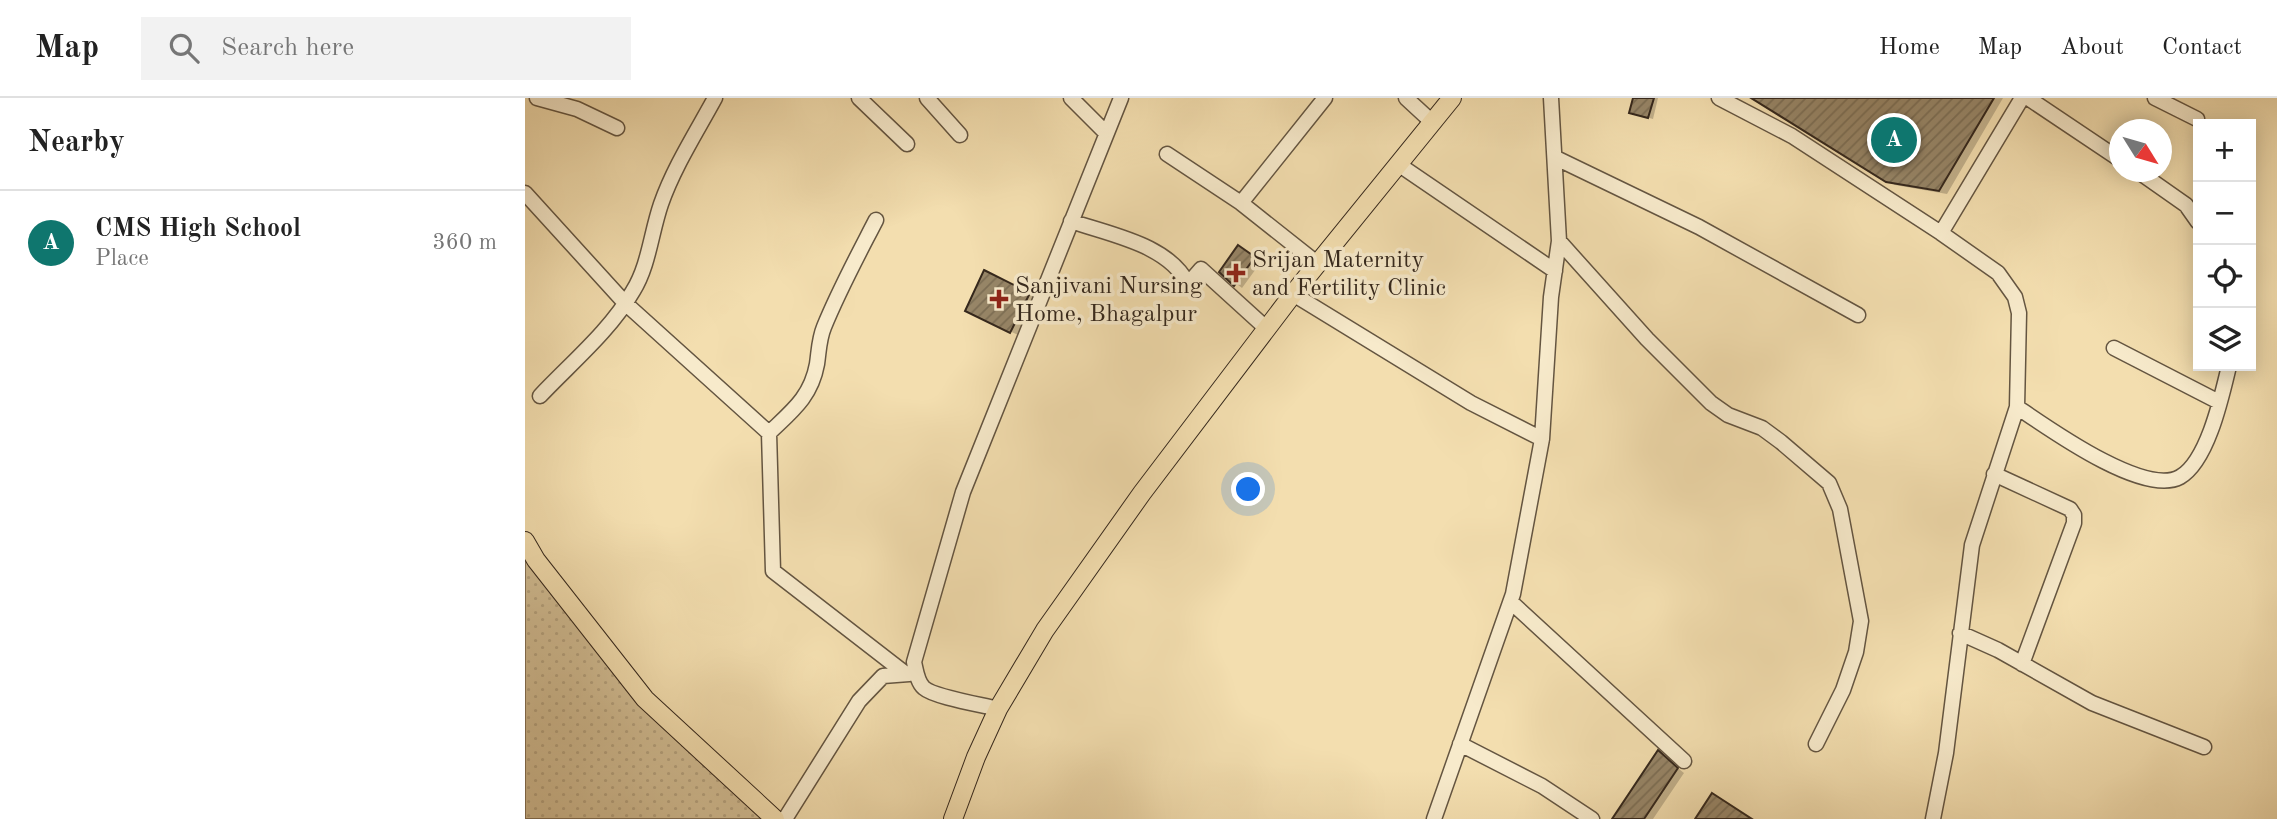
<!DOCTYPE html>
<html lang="en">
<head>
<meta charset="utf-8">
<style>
	body { margin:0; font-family:"Old Standard TT",serif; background:#f2f2f2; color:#222 }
	.controls { position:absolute; right:21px; top:21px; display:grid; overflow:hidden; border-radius:0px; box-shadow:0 4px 18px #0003 }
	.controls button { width:63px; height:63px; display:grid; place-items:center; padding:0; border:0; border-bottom:2px solid #e0e0e0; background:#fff; color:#222; font:35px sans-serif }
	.compass { position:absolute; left:1584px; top:21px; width:63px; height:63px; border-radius:50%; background:#fff; box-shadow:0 4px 18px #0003; rotate:127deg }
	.you { position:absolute; left:724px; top:392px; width:24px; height:24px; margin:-18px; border:5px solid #fff; border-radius:50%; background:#1a73e8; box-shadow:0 0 0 10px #1a73e833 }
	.badge { display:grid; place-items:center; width:46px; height:46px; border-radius:50%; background:#0f766e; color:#fff; font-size:23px; font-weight:700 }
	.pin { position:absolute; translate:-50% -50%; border:4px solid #fff; box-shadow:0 2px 7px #0006 }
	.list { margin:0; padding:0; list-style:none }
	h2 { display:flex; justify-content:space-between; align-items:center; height:91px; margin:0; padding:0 28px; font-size:30px }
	h2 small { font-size:23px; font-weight:400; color:#767676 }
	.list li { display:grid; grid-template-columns:46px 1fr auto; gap:21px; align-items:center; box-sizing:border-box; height:105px; padding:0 28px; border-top:2px solid #e0e0e0 }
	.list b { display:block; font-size:26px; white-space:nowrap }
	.list p { margin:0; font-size:23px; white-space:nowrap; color:#767676 }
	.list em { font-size:23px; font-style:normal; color:#767676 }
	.icon { flex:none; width:38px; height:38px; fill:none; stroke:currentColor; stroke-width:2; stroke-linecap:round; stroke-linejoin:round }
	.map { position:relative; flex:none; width:1752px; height:721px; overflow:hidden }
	header { display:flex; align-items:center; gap:42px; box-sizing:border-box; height:98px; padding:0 35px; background:#fff; border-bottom:2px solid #e0e0e0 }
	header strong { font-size:33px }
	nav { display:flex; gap:38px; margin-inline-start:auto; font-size:24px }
	.search { width:490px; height:63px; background:#f2f2f2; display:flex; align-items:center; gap:18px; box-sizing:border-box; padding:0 24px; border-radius:0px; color:#767676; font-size:26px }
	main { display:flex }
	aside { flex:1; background:#fff }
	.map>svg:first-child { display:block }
	.grass { fill:url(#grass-dots); stroke:#847359; stroke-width:2 }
	.shadow { fill:#0003 }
	.building { fill:url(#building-hatch); stroke:#34271c; stroke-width:2 }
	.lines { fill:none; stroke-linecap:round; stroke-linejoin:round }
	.minor-casing { stroke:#645541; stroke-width:17 }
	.major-casing { stroke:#34271c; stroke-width:20 }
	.minor { stroke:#f7eacb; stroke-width:14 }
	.major { stroke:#f3deaf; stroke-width:18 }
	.poi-dot { fill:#8f2418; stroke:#f7eacb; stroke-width:2.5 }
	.labels { text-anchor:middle; stroke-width:7; stroke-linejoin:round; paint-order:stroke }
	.poi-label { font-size:24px; fill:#34271c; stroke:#f7eacb; text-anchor:start }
</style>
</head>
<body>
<header>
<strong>Map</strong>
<div class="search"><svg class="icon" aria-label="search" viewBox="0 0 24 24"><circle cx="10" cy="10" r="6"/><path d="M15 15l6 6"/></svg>Search here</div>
<nav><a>Home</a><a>Map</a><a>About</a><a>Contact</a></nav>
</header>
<main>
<aside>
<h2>Nearby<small></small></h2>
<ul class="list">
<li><span class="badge">A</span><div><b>CMS High School</b><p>Place</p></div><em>360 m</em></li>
</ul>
</aside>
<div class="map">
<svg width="1752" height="721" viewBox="0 0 1752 721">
	<defs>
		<pattern id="grass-dots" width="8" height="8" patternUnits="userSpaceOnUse" patternTransform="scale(1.75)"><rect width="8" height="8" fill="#d3bf96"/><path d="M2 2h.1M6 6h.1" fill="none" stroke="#b6a481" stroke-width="1.8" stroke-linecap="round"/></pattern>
		<pattern id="building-hatch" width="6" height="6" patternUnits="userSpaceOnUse" patternTransform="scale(1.75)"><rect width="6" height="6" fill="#978668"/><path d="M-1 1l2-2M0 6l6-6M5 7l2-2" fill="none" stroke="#7c6e55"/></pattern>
	</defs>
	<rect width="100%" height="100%" fill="#f3deaf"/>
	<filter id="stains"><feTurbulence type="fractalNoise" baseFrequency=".00286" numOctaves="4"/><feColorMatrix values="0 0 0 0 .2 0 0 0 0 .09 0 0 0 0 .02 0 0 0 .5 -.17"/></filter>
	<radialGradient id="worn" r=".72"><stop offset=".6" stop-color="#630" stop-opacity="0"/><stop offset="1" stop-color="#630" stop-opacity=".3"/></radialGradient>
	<!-- grass -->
	<path class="grass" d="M 0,443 L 120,601 L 246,721 L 0,721 Z"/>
	<!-- shadow -->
	<path class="shadow" d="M 1110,0 L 1133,0 L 1128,21 L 1110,16 Z
		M 1229,0 L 1478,0 L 1422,96 L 1370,87 Z
		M 720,153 L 736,164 L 717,190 L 696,174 Z
		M 504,196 L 511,200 L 493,237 L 449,216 Z
		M 1133,654 L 1159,675 L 1128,721 L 1091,721 Z"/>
	<!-- building -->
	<path class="building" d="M 1108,0 L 1129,0 L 1123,20 L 1104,15 Z
		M 1226,0 L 1469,0 L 1414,93 L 1361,84 Z
		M 713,147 L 730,159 L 709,188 L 694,174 Z
		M 459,172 L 505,195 L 485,235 L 440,213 Z
		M 1133,652 L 1153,670 L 1119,721 L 1087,721 Z
		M 1187,695 L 1227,721 L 1170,721 Z"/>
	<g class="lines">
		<!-- minor casing -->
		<g class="minor-casing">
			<path id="minor" d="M 12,0 L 52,11 L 92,30
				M 334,0 L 382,46
				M 402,0 L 435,37
				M 546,0 L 581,35
				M 881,0 L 907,24
				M 1194,0 L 1267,38 L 1416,135 L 1497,0
				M 1503,0 L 1594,61
				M 1630,0 L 1672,21
				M 642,56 L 716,105 L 793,166
				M 1031,60 L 1174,129 L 1333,217
				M 873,66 L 1030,173
				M 1614,74 L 1661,107 L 1673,124
				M 0,95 L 100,205 L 244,335 L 248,473 L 381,576
				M 716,105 L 800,0
				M 546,123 C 585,137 643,146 663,186 L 676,171 L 742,231
				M 1034,143 L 1122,241 L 1186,305 L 1203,317 L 1237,330 L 1256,344 L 1304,385 L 1315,411 L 1336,523 L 1331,554 L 1318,592 L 1291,646
				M 768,196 L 946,305 L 1017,341
				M 1589,250 L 1694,304
				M 15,298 C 46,265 85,233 108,193 C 124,167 126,135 136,106 C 149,69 171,35 190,0
				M 1492,309 C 1523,330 1619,399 1655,379 C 1683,363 1697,297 1704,268
				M 244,335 C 267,313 286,299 292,266 C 294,252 294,241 299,229 C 314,192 333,157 351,122
				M 1469,376 L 1545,411 L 1549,417 L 1549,425 L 1497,566
				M 986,504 L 1159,663
				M 1435,535 L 1473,552 L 1567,605 L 1679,649
				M 473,611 C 458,607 409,599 399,590 C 392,584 391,572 389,564 L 438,394 L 596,0
				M 935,646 L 1017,688 L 1067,721
				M 260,721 L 334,603 L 358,578 L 384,576
				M 909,721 L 988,496 L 1017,341 L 1026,199 L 1034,143 L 1026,0
				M 1408,721 L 1421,655 L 1447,447 L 1492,309 L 1494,215 L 1490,199 L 1473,175 L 1416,135"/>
		</g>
		<!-- major casing -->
		<g class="major-casing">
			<path id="major" d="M 0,443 L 11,462 L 120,601 L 250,721
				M 428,721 L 451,659 L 473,611 L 520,532 L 617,395 L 768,196 L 927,0"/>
		</g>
		<!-- minor -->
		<use href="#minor" class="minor"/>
		<!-- major -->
		<use href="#major" class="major"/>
	</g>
	<!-- markers -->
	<g class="poi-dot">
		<path d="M707.5 164.5h7v7h7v7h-7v7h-7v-7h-7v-7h7z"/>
		<path d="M470.5 190.5h7v7h7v7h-7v7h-7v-7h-7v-7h7z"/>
	</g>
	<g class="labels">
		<!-- poi labels -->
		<g class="poi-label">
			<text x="727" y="169">Srijan Maternity<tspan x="727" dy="28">and Fertility Clinic</tspan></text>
			<text x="490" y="195">Sanjivani Nursing<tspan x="490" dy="28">Home, Bhagalpur</tspan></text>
		</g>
	</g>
	<rect width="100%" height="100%" filter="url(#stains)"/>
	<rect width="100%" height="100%" fill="url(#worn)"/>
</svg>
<div class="controls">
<button>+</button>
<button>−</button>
<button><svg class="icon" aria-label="locate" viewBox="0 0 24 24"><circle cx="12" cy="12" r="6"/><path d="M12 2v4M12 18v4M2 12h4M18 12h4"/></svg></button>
<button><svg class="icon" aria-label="layers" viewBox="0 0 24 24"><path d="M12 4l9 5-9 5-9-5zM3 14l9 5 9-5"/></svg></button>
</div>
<svg class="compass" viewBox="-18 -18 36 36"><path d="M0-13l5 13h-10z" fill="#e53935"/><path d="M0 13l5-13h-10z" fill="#767676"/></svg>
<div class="you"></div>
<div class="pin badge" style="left:1369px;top:42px">A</div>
</div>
</main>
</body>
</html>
